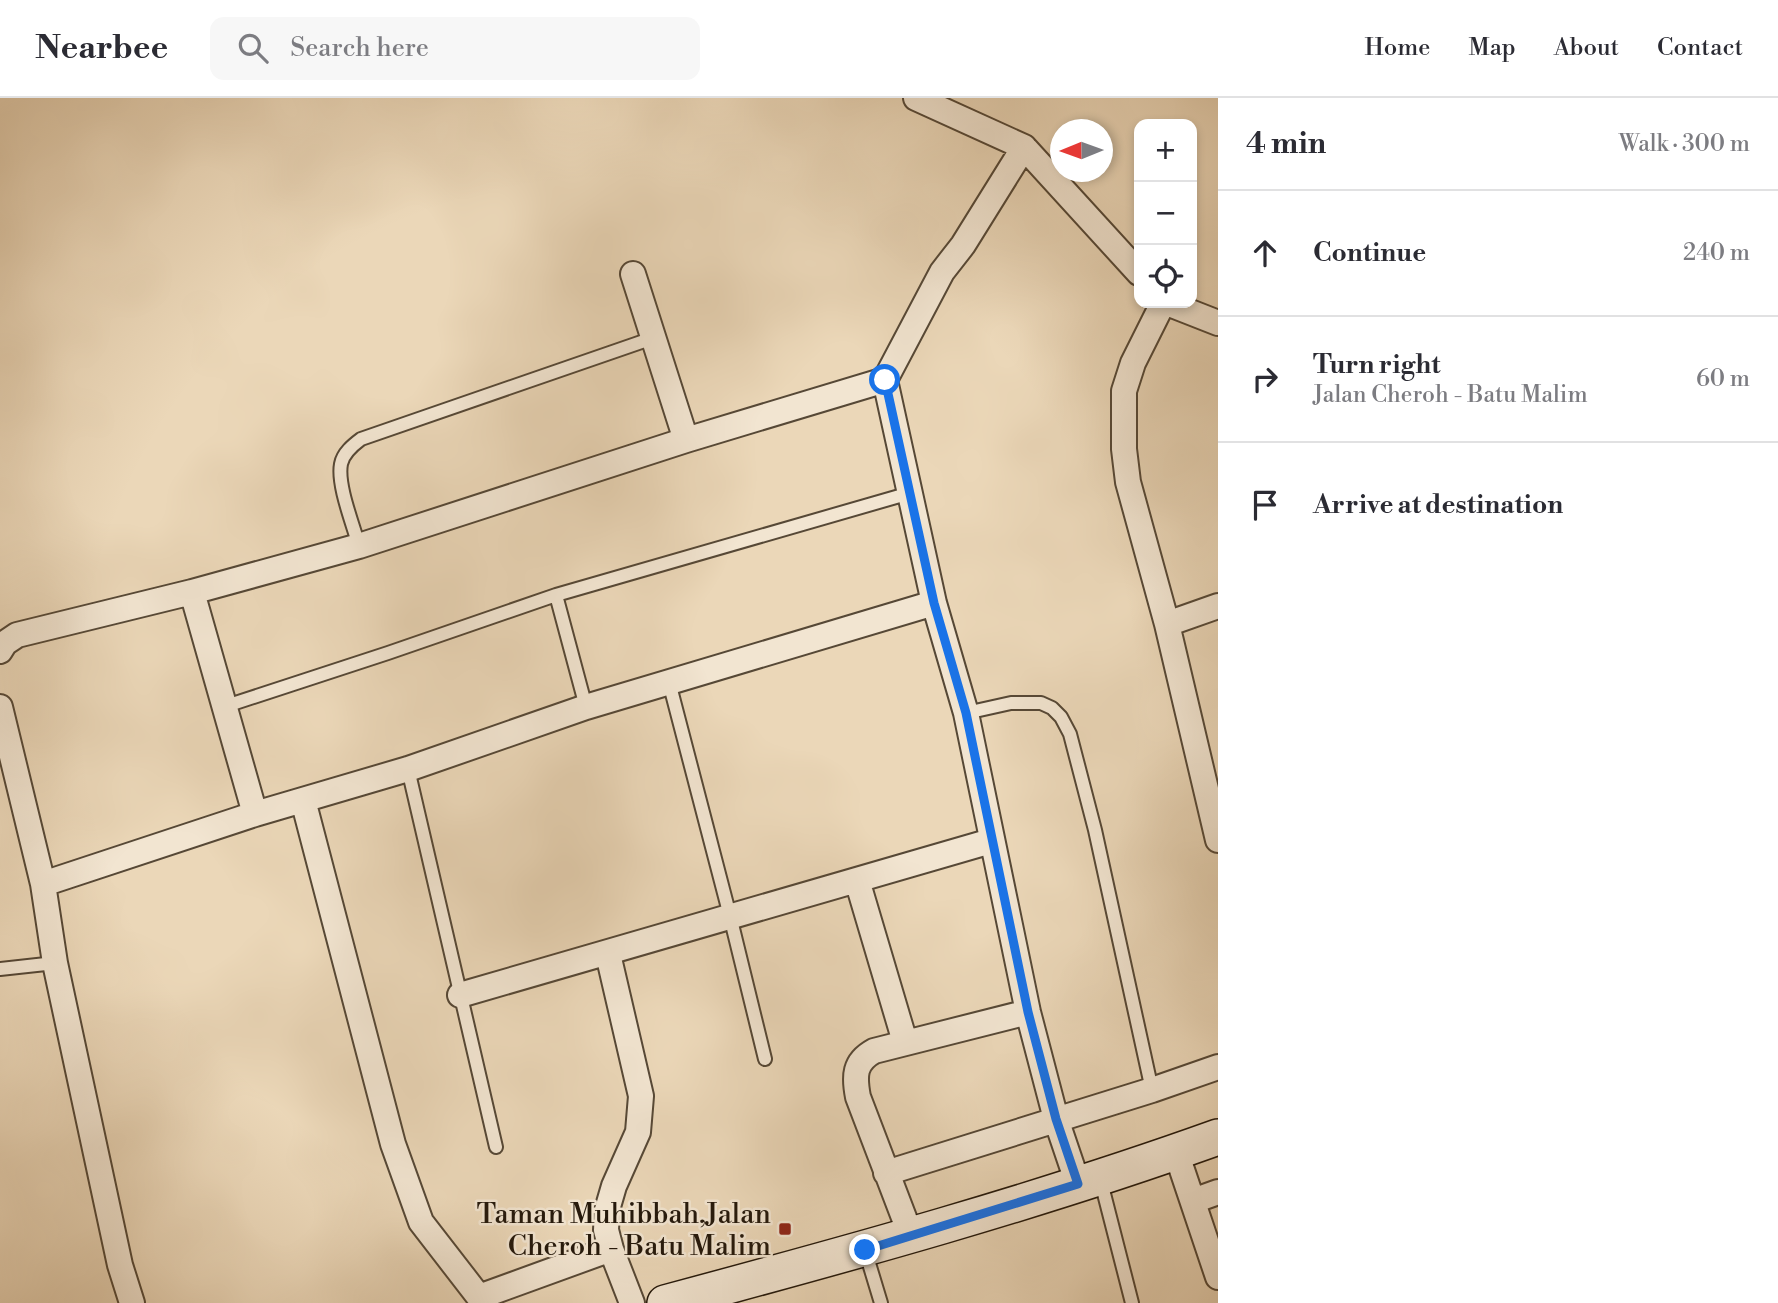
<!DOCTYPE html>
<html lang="en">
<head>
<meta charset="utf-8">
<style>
	body { margin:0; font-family:"Libre Bodoni",serif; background:#f7f7f7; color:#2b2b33 }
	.controls { position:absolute; right:21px; top:21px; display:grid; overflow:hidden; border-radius:14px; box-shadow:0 4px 10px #0003 }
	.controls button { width:63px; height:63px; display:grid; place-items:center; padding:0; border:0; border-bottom:2px solid #e1e1e2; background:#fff; color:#2b2b33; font:35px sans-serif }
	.compass { position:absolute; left:1050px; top:21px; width:63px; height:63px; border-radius:50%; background:#fff; box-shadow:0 4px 10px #0003; rotate:269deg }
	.stop { position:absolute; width:21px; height:21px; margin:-16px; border:5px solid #1a73e8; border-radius:50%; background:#fff }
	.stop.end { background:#1a73e8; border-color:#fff; box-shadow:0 2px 7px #0008 }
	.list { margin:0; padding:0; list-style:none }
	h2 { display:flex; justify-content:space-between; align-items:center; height:91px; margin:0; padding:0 28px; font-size:30px }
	h2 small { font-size:23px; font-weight:400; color:#7c7c81 }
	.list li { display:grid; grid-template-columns:46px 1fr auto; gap:21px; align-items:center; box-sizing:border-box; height:126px; padding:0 28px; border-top:2px solid #e1e1e2 }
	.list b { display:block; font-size:26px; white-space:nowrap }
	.list p { margin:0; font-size:23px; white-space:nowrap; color:#7c7c81 }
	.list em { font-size:23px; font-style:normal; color:#7c7c81 }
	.icon { flex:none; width:38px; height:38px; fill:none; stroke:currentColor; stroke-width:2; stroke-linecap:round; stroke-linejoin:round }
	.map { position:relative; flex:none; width:1218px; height:1205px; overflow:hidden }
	header { display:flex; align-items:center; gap:42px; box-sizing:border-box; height:98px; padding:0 35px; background:#fff; border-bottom:2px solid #e1e1e2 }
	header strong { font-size:33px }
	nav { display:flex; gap:38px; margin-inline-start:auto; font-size:24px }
	.search { width:490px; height:63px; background:#f7f7f7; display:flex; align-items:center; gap:18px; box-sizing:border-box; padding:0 24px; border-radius:14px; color:#7c7c81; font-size:26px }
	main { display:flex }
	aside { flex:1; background:#fff }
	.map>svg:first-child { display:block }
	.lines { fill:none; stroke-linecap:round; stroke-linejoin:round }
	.lane-casing { stroke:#564836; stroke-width:16 }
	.street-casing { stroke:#564836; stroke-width:28 }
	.secondary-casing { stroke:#24180b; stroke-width:38 }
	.lane { stroke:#f2e5d1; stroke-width:12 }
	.street { stroke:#f2e5d1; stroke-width:24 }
	.secondary { stroke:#f2e5d1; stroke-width:35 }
	.route { stroke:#1a73e8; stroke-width:9 }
	.poi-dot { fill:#8f2418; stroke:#f2e5d1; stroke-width:2.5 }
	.labels { text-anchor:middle; stroke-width:5; stroke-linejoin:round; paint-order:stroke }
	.poi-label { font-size:28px; fill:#24180b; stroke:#f2e5d1; text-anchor:end }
</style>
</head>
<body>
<header>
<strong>Nearbee</strong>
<div class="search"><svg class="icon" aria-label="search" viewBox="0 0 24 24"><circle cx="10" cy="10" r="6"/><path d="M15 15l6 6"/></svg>Search here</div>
<nav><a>Home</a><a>Map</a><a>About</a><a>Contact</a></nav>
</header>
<main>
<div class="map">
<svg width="1218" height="1205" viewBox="0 0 1218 1205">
	<rect width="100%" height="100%" fill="#ebd7b8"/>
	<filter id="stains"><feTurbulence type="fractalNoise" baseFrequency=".00286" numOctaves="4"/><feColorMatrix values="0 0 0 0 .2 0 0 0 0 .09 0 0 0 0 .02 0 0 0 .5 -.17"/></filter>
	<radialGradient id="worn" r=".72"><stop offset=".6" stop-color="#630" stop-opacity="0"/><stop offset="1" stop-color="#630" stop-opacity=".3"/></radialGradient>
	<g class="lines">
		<!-- lane casing -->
		<g class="lane-casing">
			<path id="lane" d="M 359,448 C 353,426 337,387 341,366 C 343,355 353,347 361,341 L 653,240
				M 556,497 L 586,609
				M 669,584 L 730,818 L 765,961
				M 223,609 L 388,555 L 556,497 L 910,395
				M 966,615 L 1011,605 L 1041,605 L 1052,610 L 1061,619 L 1070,636 L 1095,732 L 1152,992
				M 408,671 L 496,1049
				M 0,871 L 55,865
				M 1100,1080 L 1132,1205
				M 865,1152 L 881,1205"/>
		</g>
		<!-- street casing -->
		<g class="street-casing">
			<path id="street" d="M 916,0 L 1024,49 L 1139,175
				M 1024,49 L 963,147 L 942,174 L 885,282 L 934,505 L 966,615 L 1028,914 L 1056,1021 L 1078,1086
				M 633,176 L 686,342
				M 1163,205 L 1133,265 L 1124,293 L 1124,351 L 1128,384 L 1167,526 L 1218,742
				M 1167,205 L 1218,225
				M 192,494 L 359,448 L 686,342 L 885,282
				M 1167,526 L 1218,508
				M 0,553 L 5,545 L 17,537 L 192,494 L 255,716
				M 0,609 L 43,786 L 55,865 L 120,1167 L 132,1205
				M 303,702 L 393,1046 L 421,1124 L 479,1199
				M 857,782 L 905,944
				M 43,786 L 255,716 L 408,671 L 586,609 L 934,505
				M 608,856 L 641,998 L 638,1034 L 614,1088 L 607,1112 L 606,1132 L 611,1151 L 632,1205
				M 460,897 L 991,743
				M 1176,1054 L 1218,1179
				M 886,1075 L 1152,992 L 1218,969
				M 1193,1103 L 1218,1094
				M 911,1138 L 858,999 C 854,978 854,964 874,953 L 1028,914
				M 483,1205 L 479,1199 L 611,1151"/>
		</g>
		<!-- secondary casing -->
		<g class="secondary-casing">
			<path id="secondary" d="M 665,1205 C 851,1155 1037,1104 1218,1039"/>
		</g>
		<!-- lane -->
		<use href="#lane" class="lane"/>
		<!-- street -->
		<use href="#street" class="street"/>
		<!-- secondary -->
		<use href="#secondary" class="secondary"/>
	</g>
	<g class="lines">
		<!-- route -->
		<path class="route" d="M 865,1152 L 1078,1086 L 1056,1021 L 1028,914 L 966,615 L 934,505 L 885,282"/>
	</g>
	<!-- markers -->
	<rect class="poi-dot" x="778" y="1124" width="14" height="14" rx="3.5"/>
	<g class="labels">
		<!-- poi labels -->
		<g class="poi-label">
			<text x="771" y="1125">Taman Muhibbah,Jalan<tspan x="771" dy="32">Cheroh - Batu Malim</tspan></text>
		</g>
	</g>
	<rect width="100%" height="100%" filter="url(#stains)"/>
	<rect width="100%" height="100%" fill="url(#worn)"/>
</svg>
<div class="controls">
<button>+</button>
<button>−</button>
<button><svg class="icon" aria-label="locate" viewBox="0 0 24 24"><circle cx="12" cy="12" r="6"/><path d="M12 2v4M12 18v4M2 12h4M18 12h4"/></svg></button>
</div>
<svg class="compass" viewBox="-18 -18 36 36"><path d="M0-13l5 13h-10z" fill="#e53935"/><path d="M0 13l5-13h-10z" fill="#7c7c81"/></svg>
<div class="stop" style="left:885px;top:282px"></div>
<div class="stop end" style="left:865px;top:1152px"></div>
</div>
<aside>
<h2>4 min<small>Walk · 300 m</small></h2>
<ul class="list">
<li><svg class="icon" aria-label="ahead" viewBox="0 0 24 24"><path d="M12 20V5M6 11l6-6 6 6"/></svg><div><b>Continue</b></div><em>240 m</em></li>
<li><svg class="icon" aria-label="right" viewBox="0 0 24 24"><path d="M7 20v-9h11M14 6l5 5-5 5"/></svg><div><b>Turn right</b><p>Jalan Cheroh - Batu Malim</p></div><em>60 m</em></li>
<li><svg class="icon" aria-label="arrive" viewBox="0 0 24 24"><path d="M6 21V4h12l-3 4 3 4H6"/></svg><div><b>Arrive at destination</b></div></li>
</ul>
</aside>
</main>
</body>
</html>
